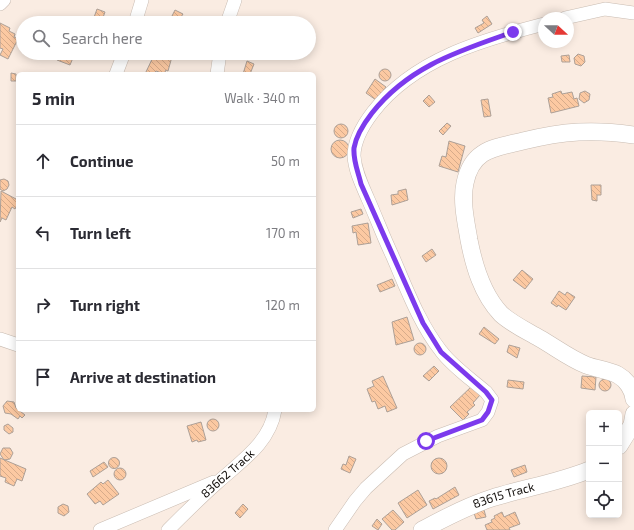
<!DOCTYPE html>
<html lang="en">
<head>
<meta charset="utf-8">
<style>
	body { margin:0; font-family:"Exo 2",sans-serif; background:#f2f2f3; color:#2b2b33 }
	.controls { position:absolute; right:12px; bottom:12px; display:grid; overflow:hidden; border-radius:6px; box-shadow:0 2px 10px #0003 }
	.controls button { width:36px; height:36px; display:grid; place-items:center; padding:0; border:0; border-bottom:1px solid #e1e1e2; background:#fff; color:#2b2b33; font:20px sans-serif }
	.compass { position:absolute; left:538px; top:12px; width:36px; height:36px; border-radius:50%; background:#fff; box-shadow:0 2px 10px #0003; rotate:111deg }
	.stop { position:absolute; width:12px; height:12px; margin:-9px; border:3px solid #7c3aed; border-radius:50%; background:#fff }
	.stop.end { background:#7c3aed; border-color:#fff; box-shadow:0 1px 4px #0008 }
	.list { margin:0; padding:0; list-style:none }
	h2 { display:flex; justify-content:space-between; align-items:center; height:52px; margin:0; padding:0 16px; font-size:17px }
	h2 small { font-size:13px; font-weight:400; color:#7c7c81 }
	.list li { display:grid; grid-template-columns:26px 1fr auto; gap:12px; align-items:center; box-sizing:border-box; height:72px; padding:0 16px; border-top:1px solid #e1e1e2 }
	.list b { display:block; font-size:15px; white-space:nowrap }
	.list em { font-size:13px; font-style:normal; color:#7c7c81 }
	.icon { flex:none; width:22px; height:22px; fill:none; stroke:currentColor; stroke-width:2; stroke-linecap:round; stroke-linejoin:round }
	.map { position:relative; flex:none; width:634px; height:530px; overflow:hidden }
	.search { position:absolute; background:#fff; box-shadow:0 2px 10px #0003; left:16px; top:16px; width:300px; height:44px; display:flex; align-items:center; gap:10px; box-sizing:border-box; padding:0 14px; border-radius:22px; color:#7c7c81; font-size:15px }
	.panel { position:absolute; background:#fff; box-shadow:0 2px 10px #0003; left:16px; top:72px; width:300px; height:340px; border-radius:6px }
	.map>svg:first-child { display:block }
	.building { fill:url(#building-back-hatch); stroke:#ada097 }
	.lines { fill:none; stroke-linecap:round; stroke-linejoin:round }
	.minor-casing { stroke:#c9bcb2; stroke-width:14 }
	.tertiary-casing { stroke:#c9bcb2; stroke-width:18 }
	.minor { stroke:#fff; stroke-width:13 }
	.tertiary { stroke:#fff; stroke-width:17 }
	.route { stroke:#7c3aed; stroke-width:5 }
	.labels { text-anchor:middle; stroke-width:3; stroke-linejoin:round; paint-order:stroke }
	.street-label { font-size:12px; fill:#100c09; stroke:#faece2 }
</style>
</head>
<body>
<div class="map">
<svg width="634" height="530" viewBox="0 0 634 530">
	<defs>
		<pattern id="building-back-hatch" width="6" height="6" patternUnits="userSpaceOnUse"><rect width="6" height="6" fill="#fcc9a2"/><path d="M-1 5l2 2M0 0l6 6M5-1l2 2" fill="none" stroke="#d7ab8a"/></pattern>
	</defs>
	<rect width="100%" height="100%" fill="#faece2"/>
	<!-- building -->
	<path class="building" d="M 97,9 L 105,12 L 101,23 L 92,23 Z
		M 175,10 L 183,14 L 179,20 L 172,16 Z
		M 487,16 L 492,24 L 478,33 L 475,28 L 484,23 L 482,20 Z
		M 0,23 L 10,28 L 9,31 L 15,34 L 14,37 L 18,39 L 8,59 L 0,55 L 3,49 L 0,48 Z
		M 60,53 L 75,53 L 70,65 L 57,60 Z
		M 155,53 L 173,53 L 168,71 L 166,70 L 164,74 L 156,71 L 153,74 L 145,74 Z
		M 578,54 L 584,56 L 585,62 L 581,66 L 575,64 L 574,58 Z
		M 569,55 L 570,62 L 562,62 L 561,56 Z
		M 247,61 L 254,64 L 250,74 L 243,74 Z
		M379 75a6 6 0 1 1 12 0a6 6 0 1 1-12 0Z
		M 11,73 L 16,74 L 16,81 L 11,81 Z
		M 375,79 L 386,87 L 376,100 L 366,93 Z
		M 561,91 L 562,94 L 572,92 L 574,99 L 577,98 L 579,106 L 551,113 L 548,98 L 553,97 L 552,94 Z
		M 585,91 L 590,94 L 589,100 L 584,103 L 579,99 L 580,93 Z
		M 429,95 L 435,102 L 429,107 L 423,101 Z
		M 488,99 L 491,116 L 484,117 L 481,100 Z
		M 447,123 L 451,126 L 443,135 L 439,131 Z
		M334 131a7 7 0 1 1 14 0a7 7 0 1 1-14 0Z
		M331 149a9 9 0 1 1 18 0a9 9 0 1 1-18 0Z
		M 449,141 L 465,146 L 458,172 L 439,166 L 442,156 L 446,157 Z
		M 4,179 L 8,181 L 9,185 L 7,189 L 3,191 L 0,189 L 0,180 Z
		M 591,185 L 601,185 L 601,195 L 597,195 L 597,201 L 592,200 Z
		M 406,189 L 408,200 L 392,205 L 391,195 L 398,194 L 398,191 Z
		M 1,191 L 16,199 L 18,203 L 15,209 L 12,207 L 6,220 L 2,218 L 0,222 Z
		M 361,209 L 363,214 L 353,218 L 351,212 Z
		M 368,223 L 371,243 L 358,245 L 356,232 L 353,233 L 352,226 Z
		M 432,249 L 436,255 L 426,262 L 422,256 Z
		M 522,270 L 533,279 L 525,289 L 513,280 Z
		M 392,279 L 395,286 L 380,292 L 377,285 Z
		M 559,291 L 565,295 L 567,292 L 575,297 L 566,310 L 558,305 L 557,307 L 551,303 Z
		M 407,317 L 414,340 L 396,345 L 392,322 Z
		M 484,327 L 499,339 L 495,344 L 479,334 Z
		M414 349a6 6 0 1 1 12 0a6 6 0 1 1-12 0Z
		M 509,345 L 520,348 L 517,358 L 507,352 Z
		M 434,366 L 439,371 L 429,381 L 423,376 Z
		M 383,376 L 397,408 L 387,412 L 385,406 L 378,409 L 375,401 L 372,402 L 367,389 L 374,386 L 372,381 Z
		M 582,376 L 596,377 L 595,390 L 581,388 Z
		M599 385a6 6 0 1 1 12 0a6 6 0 1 1-12 0Z
		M 508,380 L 524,382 L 523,389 L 507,387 Z
		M 472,386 L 480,395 L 473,403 L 475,405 L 467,412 L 469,414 L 463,420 L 450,407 Z
		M 7,401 L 14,402 L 16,408 L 25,415 L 22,418 L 20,416 L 18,419 L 11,414 L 5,413 L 3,406 Z
		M207 425a6 6 0 1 1 12 0a6 6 0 1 1-12 0Z
		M 201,422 L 206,440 L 198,442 L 197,440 L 192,442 L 187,426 Z
		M 8,424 L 13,428 L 13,432 L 9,434 L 4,430 L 4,426 Z
		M 3,448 L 10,448 L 13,453 L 10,459 L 4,460 L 0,454 Z
		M 349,456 L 356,459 L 350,473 L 341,469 L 343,464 L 346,465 Z
		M108.5 463a5.5 5.5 0 1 1 11 0a5.5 5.5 0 1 1-11 0Z
		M431 466a8 8 0 1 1 16 0a8 8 0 1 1-16 0Z
		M 0,458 L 26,469 L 22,481 L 17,479 L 14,486 L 5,482 L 6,478 L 0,476 Z
		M 104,462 L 108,467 L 93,477 L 90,471 Z
		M 525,465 L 527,472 L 514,477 L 511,470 Z
		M114 474a6 6 0 1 1 12 0a6 6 0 1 1-12 0Z
		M 108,480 L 119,494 L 103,505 L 100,501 L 95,504 L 87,494 L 101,482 L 103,484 Z
		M 455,487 L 459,495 L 433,509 L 429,501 L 435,498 L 436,499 Z
		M 418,490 L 427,505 L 407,518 L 398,503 Z
		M 63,504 L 68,506 L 69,512 L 64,516 L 58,513 L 58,507 Z
		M 243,504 L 248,509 L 240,518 L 235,513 Z
		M 393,510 L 404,522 L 395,530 L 392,530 L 382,519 Z
		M 484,510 L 486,517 L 476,519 L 474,513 Z
		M 502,512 L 504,517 L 515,512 L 520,524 L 509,528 L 510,530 L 487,530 L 485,525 L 492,522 L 491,520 L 495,518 L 494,516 Z
		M 377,519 L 382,524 L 378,530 L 372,526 Z"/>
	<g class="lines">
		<!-- minor casing -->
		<g class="minor-casing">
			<g id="minor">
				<path d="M 0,4 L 4,0"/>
				<path d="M 565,18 L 605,9 L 634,13"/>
				<path d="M 135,23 L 142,0"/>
				<path d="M 227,23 L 235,0"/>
				<path d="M 116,74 L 124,53"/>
				<path d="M 217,74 L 220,53"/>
				<path d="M 0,339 L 18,345"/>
				<path d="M 100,530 L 214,482"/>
				<path id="s1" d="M 168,530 C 184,514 200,498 217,483 C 240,462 270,443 275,410"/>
				<path d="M 335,530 L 355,501 L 366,488 L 403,454 L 438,436 L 482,420 L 488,412 L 492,400 L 486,392 C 471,379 453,367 441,351 C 419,323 406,287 392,255 C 383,236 376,217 368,199 C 362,185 355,171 354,156 C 354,140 363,125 373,112 C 414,59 482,40 544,24"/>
			</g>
		</g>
		<!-- tertiary casing -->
		<g class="tertiary-casing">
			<g id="tertiary">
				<path d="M 634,135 C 593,129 564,131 523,141 C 494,148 472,149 465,183 C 461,201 466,222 469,240 C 474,266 482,294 501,314 C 512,324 527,331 539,338 C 555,347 569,358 586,365 C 596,369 609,370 618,375 C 627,380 633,390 634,399"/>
				<path d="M 619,446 L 632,425 L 634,414"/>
				<path id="s2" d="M 422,530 C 445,518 467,506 492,498 C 524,488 557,483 589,470"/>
			</g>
		</g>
		<!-- minor -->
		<use href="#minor" class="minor"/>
		<!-- tertiary -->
		<use href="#tertiary" class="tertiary"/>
	</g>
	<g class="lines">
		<!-- route -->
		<path class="route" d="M 426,441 L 482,420 L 488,412 L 492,400 L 486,392 L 441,352 L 423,323 L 361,184 C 358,171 353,161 354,148 C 356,136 365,122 372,113 C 409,66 459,51 513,32"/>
	</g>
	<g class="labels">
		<!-- street labels -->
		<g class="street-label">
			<text dy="4" stroke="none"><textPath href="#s1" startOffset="82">83662 Track</textPath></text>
			<text dy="4" stroke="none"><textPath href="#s2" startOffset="89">83615 Track</textPath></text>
		</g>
	</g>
</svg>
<div class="controls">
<button>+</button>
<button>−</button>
<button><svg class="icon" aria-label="locate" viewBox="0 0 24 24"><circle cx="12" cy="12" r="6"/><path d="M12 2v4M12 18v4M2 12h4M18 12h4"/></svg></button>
</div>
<svg class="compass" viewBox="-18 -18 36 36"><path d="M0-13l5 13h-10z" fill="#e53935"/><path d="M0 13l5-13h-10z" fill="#7c7c81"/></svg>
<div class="stop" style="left:426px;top:441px"></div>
<div class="stop end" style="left:513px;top:32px"></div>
<div class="search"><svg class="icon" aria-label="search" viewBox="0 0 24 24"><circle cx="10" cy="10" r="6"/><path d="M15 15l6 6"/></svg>Search here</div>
<section class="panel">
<h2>5 min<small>Walk · 340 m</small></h2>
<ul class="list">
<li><svg class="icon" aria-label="ahead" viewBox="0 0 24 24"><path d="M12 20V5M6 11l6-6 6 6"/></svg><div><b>Continue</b></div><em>50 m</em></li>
<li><svg class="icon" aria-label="left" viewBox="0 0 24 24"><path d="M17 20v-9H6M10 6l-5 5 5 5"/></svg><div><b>Turn left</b></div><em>170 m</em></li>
<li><svg class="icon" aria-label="right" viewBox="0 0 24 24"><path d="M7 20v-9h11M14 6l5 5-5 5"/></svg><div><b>Turn right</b></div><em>120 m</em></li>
<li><svg class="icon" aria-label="arrive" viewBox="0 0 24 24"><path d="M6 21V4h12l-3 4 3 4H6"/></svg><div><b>Arrive at destination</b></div></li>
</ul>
</section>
</div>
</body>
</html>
